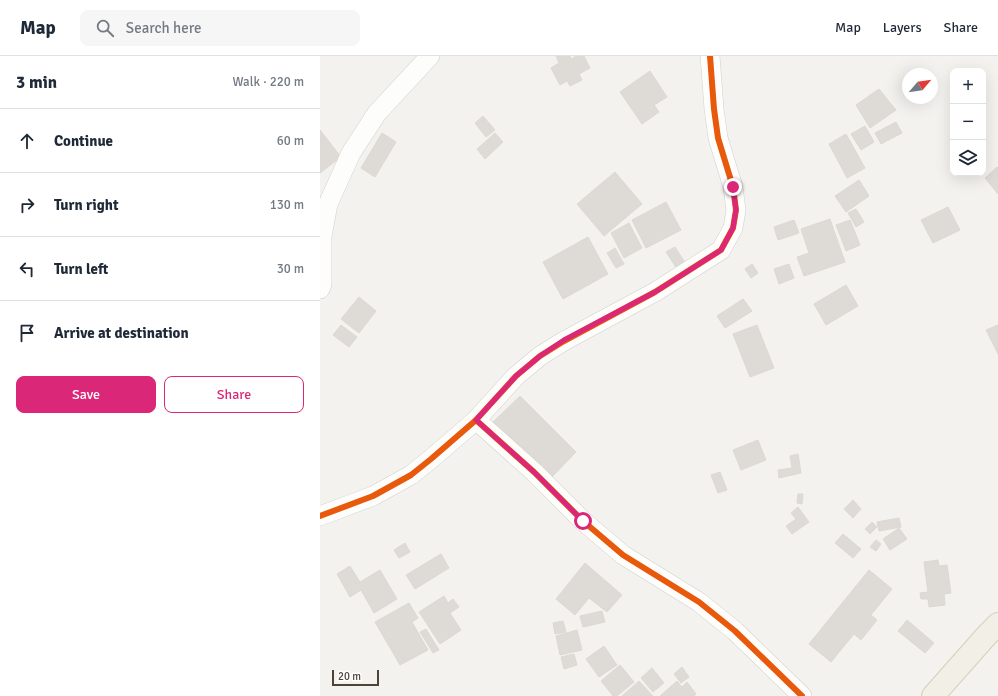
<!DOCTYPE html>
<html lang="en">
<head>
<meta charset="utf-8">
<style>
	body { margin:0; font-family:Signika,sans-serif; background:#f6f6f7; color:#1f2937 }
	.controls { position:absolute; right:12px; top:12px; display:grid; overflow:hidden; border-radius:8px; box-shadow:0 4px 16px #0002 }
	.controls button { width:36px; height:36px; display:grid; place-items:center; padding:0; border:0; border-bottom:1px solid #e0e1e3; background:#fff; color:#1f2937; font:20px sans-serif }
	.compass { position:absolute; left:582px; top:12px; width:36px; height:36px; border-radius:50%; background:#fff; box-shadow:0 4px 16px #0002; rotate:61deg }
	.scale { position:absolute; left:12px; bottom:10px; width:47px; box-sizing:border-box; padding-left:4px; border:2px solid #4b4439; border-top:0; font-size:11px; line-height:14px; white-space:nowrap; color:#4b4439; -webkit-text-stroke:3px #fff; paint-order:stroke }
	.stop { position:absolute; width:12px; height:12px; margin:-9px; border:3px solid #db2777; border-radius:50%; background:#fff }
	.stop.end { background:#db2777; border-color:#fff; box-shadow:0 1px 4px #0008 }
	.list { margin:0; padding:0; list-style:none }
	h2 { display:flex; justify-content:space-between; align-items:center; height:52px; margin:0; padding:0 16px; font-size:17px }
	h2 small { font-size:13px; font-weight:400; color:#747a83 }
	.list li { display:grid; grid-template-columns:26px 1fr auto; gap:12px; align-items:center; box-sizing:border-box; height:64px; padding:0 16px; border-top:1px solid #e0e1e3 }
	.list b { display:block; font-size:15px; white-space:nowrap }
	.list em { font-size:13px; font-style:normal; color:#747a83 }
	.actions { display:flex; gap:8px; padding:12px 16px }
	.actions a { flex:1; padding:9px 0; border:1px solid #db2777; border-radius:8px; text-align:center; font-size:14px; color:#db2777 }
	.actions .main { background:#db2777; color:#fff }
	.icon { flex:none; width:22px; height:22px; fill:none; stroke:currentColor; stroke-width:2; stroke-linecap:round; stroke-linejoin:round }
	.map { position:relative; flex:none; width:678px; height:640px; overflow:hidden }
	header { display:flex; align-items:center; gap:24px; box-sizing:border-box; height:56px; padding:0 20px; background:#fff; border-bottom:1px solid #e0e1e3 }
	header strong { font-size:19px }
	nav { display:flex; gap:22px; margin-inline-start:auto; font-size:14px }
	.search { width:280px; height:36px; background:#f6f6f7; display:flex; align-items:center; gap:10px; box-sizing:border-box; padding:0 14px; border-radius:8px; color:#747a83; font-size:15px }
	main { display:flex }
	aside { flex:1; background:#fff }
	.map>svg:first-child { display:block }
	.building { fill:#dedbd6; stroke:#dcd9d4 }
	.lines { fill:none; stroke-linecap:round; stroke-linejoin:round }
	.minor-casing { stroke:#d2d0cb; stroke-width:20 }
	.major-casing { stroke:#d6cebb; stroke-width:24 }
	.minor { stroke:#fdfdfc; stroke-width:19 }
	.major { stroke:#f2efe6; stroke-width:22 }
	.cycleway-casing { stroke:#fff; stroke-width:8 }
	.cycleway { stroke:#e8590c; stroke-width:6 }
	.route { stroke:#db2777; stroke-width:5 }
</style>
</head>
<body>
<header>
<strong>Map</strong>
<div class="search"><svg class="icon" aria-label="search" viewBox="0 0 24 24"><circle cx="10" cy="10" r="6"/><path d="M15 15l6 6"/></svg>Search here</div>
<nav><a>Map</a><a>Layers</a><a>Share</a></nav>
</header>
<main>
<aside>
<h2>3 min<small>Walk · 220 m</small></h2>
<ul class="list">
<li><svg class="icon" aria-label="ahead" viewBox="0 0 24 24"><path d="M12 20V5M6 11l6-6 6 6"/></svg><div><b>Continue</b></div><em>60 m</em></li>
<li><svg class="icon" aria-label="right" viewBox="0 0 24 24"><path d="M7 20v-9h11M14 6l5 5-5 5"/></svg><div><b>Turn right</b></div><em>130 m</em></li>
<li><svg class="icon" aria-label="left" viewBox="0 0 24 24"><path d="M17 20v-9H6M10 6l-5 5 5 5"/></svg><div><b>Turn left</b></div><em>30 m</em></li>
<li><svg class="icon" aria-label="arrive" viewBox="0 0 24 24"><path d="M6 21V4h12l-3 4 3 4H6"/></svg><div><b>Arrive at destination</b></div></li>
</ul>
<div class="actions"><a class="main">Save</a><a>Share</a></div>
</aside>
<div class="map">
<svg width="678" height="640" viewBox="0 0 678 640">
	<rect width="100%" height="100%" fill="#f4f2ee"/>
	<!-- building -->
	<path class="building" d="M 236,0 L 250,0 L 251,3 L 256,0 L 264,0 L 270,12 L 259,18 L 262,24 L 250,30 L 247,25 L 240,29 L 231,12 L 239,7 Z
		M 330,15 L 347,41 L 334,49 L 339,56 L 322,68 L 300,36 Z
		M 559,33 L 576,54 L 550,72 L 536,49 Z
		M 163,60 L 175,74 L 166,81 L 155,67 Z
		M 576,66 L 582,77 L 561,88 L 555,77 Z
		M 545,70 L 554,86 L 541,94 L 531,78 Z
		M 0,74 L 21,101 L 0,117 Z
		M 62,77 L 76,86 L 55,121 L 41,112 Z
		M 175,77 L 183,86 L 165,103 L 157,93 Z
		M 526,78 L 545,112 L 527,122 L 509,88 Z
		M 677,111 L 678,112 L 678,138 L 665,122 Z
		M 295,116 L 322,148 L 284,180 L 257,148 Z
		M 539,124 L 549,140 L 526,156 L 515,140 Z
		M 346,146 L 361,174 L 326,192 L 312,164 Z
		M 628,151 L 640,174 L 613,187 L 601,164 Z
		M 536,153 L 544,166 L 536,171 L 528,157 Z
		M 510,163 L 525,206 L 484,220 L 477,201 L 489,197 L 481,173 Z
		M 474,164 L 479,177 L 458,184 L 454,171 Z
		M 530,164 L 540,189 L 526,195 L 516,169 Z
		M 309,167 L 322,192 L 304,202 L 291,177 Z
		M 268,181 L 288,218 L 243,243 L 223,206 Z
		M 355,191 L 366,208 L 357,213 L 346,196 Z
		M 295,192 L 304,208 L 296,212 L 287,197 Z
		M 432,208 L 438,217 L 431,222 L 425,213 Z
		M 469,208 L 474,222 L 459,228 L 454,213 Z
		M 526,229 L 538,250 L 506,269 L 494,248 Z
		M 39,241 L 56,255 L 39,277 L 21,263 Z
		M 423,243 L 432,255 L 405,272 L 397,260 Z
		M 21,269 L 37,281 L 29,291 L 13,279 Z
		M 437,269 L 454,312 L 430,321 L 413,278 Z
		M 678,269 L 678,298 L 666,274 Z
		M 200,340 L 256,396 L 230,423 L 173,366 Z
		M 438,384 L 446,404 L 421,414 L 413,394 Z
		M 478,398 L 481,417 L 459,422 L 458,414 L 472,412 L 470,400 Z
		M 400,416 L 407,434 L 398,437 L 391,419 Z
		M 478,438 L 483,438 L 482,448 L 477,447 Z
		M 533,444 L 541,453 L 533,462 L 524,453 Z
		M 478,451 L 489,466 L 472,478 L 466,470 L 476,463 L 471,457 Z
		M 579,462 L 581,471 L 559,475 L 557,466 Z
		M 552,466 L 557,471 L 550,478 L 545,473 Z
		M 579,472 L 587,483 L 570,494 L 563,483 Z
		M 523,478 L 541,493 L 533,502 L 515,487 Z
		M 556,484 L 561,488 L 556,495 L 550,491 Z
		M 85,487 L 90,496 L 79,502 L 74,494 Z
		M 121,498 L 129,512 L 95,533 L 86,519 Z
		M 618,504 L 619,510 L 627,509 L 631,537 L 624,538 L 625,549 L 609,551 L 608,543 L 601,543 L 600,537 L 608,536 L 604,506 Z
		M 265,507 L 302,539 L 287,556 L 269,542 L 255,559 L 236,543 Z
		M 30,510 L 40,526 L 60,514 L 77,543 L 54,557 L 41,534 L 30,541 L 17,518 Z
		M 549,514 L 572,533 L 551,559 L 557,564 L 541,584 L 534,578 L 511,606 L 489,588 Z
		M 124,540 L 128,547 L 133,543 L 139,551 L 130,557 L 141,574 L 120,588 L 99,556 Z
		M 89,547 L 98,562 L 92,566 L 108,594 L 80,609 L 55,566 Z
		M 282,555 L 285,566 L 263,571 L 260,560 Z
		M 587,564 L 614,587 L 605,597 L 578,575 Z
		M 243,565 L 246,576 L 235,578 L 233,567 Z
		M 106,573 L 119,594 L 113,597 L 100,576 Z
		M 257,574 L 262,594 L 240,599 L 236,580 Z
		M 284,590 L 297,609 L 279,621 L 266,603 Z
		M 254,598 L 257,609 L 244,613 L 241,601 Z
		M 300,609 L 314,626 L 297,640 L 293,640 L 281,625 Z
		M 362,611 L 369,621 L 361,627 L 354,618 Z
		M 332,612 L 344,627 L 333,636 L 321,622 Z
		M 319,625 L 333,640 L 302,640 Z
		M 357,625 L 362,631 L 367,626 L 376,638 L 374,640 L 340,640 Z"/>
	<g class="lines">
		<!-- minor casing -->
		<g class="minor-casing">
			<path id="minor" d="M 0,233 L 2,228 L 2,180 L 8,148 L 31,97 L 57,57 L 110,0
				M 156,364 L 214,416 L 263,465 L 303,499 L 379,546 L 415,575 L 482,640
				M 0,460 L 53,440 L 91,419 L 111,403 L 156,364 L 196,320 L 220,300 L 244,285 L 335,236 L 401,194 L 413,172 L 416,154 L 413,131 L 398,82 L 394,53 L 390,0"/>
		</g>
		<!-- major casing -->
		<g class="major-casing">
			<path id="major" d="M 613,640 L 667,579 L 678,568"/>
		</g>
		<!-- minor -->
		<use href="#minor" class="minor"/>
		<!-- major -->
		<use href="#major" class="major"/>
		<!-- cycleway casing -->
		<g class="cycleway-casing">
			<path id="cycleway" d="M 156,364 L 214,416 L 263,465 L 303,499 L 379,546 L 415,575 L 482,640
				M 0,460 L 53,440 L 91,419 L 111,403 L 156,364 L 196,320 L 220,300 L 244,285 L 335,236 L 401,194 L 413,172 L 416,154 L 413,131 L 398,82 L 394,53 L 390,0"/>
		</g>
		<!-- cycleway -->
		<use href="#cycleway" class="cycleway"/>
	</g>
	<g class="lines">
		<!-- route -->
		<path class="route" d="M 263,465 L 214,416 L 156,364 L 196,320 L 220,300 L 244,284 L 335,236 L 401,194 L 413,172 L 416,154 L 413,131"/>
	</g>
</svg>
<div class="controls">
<button>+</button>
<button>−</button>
<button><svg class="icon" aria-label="layers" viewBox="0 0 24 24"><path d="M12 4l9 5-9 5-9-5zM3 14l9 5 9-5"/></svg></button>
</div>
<svg class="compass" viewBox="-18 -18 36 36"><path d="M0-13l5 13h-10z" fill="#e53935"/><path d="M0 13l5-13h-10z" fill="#747a83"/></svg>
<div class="scale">20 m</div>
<div class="stop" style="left:263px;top:465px"></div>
<div class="stop end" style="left:413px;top:131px"></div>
</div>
</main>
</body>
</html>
